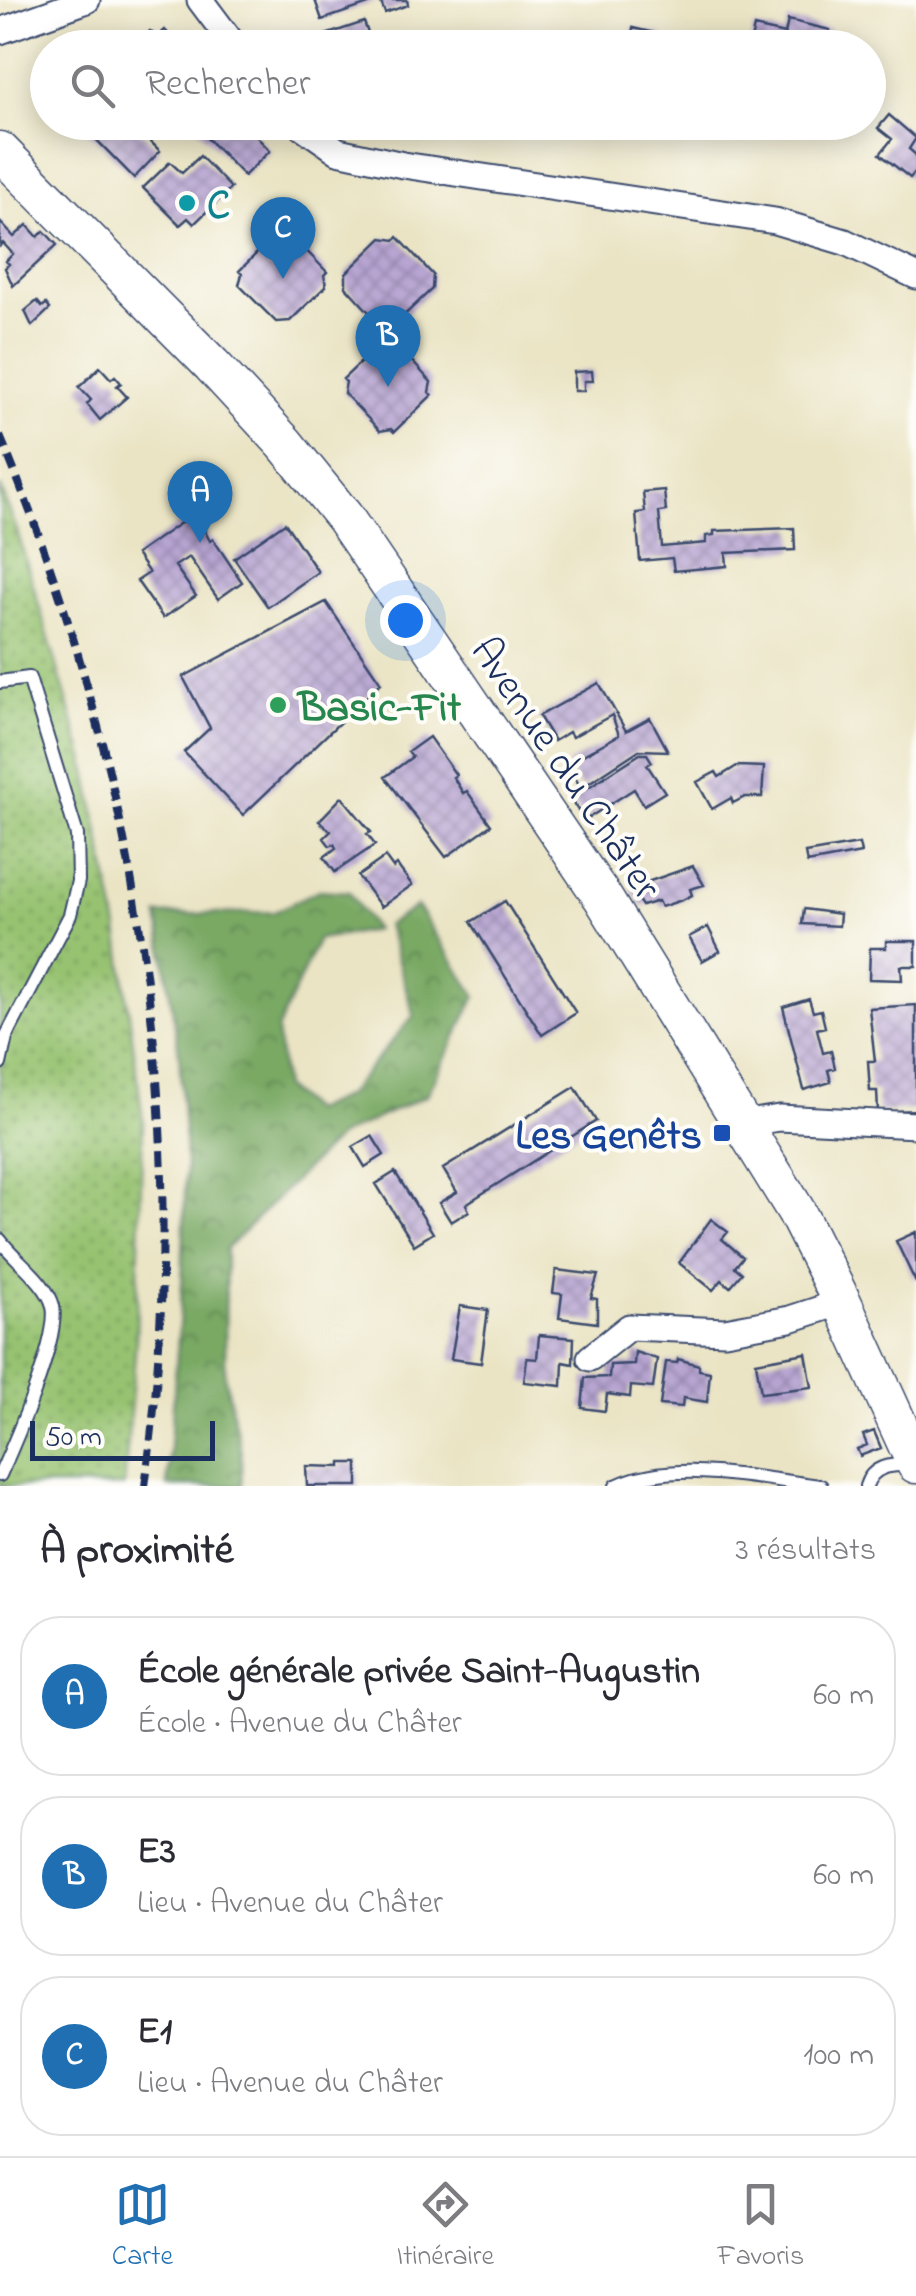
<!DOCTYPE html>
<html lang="fr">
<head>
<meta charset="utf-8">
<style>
	body { margin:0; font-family:"Indie Flower",sans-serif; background:#f7f7f7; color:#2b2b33 }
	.scale { position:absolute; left:30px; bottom:25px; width:185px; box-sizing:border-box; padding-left:10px; border:5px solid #1b2f5e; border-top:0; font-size:28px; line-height:35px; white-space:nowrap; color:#1b2f5e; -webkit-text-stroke:8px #fdfcf7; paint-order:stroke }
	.you { position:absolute; left:405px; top:620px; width:35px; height:35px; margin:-25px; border:8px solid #fff; border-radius:50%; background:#1a73e8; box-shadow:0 0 0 15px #1a73e833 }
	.badge { display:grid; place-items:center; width:65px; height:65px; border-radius:50%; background:#1f6fb2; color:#fff; font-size:32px; font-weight:700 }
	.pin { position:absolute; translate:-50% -82px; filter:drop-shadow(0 2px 5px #0008) }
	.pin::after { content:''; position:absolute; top:52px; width:35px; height:30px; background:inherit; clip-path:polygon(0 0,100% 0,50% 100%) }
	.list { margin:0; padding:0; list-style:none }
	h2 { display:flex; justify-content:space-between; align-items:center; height:130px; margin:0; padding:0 40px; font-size:42px }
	h2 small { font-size:32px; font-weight:400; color:#7c7c81 }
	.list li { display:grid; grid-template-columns:65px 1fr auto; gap:30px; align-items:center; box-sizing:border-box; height:160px; margin:0 20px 20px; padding:0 20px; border:2px solid #e1e1e2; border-radius:40px }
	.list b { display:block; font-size:38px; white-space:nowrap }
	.list p { margin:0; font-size:32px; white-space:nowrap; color:#7c7c81 }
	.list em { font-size:32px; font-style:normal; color:#7c7c81 }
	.icon { flex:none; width:55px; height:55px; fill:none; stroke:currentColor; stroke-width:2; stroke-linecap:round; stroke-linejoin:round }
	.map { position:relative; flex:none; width:916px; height:1486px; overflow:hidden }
	.search { position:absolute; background:#fff; box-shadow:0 5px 25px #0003; left:30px; right:30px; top:30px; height:110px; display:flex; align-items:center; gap:25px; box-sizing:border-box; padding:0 35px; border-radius:55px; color:#7c7c81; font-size:38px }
	.sheet { height:670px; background:#fff }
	nav { display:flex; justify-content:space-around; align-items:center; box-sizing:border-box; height:140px; border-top:2px solid #e1e1e2; background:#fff; font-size:28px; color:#7c7c81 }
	nav a { display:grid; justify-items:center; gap:5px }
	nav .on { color:#1f6fb2 }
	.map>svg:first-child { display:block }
	.forest { fill:url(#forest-crowns); stroke:#4a6c60; stroke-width:2.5 }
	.park { fill:url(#park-dots); stroke:#597968; stroke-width:2.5 }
	.building { fill:url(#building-cross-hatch) }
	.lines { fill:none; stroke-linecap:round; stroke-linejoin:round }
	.lane-casing { stroke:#3a4a6d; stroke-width:16 }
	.street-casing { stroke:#3a4a6d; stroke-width:29 }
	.primary-casing { stroke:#3a4a6d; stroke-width:41 }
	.lane { stroke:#fff; stroke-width:12 }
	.street { stroke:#fff; stroke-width:25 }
	.primary { stroke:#fff; stroke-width:38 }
	.rail { stroke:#1b2f5e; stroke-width:8; stroke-dasharray:15 8; stroke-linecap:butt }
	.culture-dot { fill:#0f9aa8; stroke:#fdfcf7; stroke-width:4 }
	.leisure-dot { fill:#2e9e5b; stroke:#fdfcf7; stroke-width:4 }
	.transit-dot { fill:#1a4fb4; stroke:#fdfcf7; stroke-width:4 }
	.labels { text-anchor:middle; stroke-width:8; stroke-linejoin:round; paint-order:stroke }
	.culture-label { font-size:42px; font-weight:bold; fill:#0d838f; stroke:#fdfcf7; text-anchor:start }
	.leisure-label { font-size:42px; font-weight:bold; fill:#27864d; stroke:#fdfcf7; text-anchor:start }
	.street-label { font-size:42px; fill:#1b2f5e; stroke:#fdfcf7 }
	.transit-label { font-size:42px; font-weight:bold; fill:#164399; stroke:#fdfcf7; text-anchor:end }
</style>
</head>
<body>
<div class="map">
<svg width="916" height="1486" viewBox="0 0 916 1486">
	<defs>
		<pattern id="forest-crowns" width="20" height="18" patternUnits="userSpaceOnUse" patternTransform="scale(2.5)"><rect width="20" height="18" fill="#79a963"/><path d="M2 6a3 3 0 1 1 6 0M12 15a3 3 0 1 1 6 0" fill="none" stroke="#628a55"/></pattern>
		<pattern id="park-dots" width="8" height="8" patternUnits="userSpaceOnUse" patternTransform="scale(2.5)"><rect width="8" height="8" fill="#97c371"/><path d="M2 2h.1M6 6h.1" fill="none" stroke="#7a9f60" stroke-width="1.8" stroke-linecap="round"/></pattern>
		<pattern id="building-cross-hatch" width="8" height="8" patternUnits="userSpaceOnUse" patternTransform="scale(2.5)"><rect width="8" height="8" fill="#b8a5d2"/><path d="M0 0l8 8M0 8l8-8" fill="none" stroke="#9587ae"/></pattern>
	</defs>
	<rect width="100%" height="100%" fill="#fdfcf7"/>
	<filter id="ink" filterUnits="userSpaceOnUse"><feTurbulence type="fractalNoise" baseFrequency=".01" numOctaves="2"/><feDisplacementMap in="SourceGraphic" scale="20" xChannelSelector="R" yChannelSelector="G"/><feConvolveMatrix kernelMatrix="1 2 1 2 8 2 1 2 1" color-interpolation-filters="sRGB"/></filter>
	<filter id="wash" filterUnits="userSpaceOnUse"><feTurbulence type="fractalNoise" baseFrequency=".0048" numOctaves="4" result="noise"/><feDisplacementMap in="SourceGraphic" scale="40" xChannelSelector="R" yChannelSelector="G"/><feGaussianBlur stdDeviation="2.25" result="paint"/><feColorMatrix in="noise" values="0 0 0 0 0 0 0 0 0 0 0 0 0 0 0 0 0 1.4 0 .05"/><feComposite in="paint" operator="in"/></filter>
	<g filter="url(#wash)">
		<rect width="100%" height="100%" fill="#eae4c4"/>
		<!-- forest -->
		<path class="forest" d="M 319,890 L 349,892 L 375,930 L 318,939 L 277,1030 L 284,1088 L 312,1111 L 346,1096 L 414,1015 L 387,925 L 417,906 L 476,996 L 427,1095 L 339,1136 L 226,1249 L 225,1376 L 241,1452 L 242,1486 L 167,1486 L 182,1285 L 186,1165 L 179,1053 L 158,915 L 274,912 Z"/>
		<!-- park -->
		<path class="park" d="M 0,486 L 17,531 L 85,761 L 118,928 L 143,1121 L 136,1340 L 124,1486 L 0,1486 Z"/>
		<g id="blocks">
			<!-- building -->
			<path class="building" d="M 315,0 L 407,0 L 408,5 L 385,13 L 380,0 L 322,20 Z
				M 788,20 L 830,30 L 826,48 L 749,48 L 754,27 L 785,34 Z
				M 364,22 L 369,36 L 359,39 L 362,48 L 326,48 L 322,36 Z
				M 633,28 L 663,35 L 660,48 L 629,48 Z
				M 165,30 L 182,48 L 133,48 L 150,31 L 157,37 Z
				M 517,33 L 555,34 L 555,48 L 516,48 Z
				M 889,115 L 916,138 L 909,149 L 916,155 L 916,171 L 910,178 L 880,154 L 892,139 L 878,128 Z
				M 79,122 L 131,122 L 160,151 L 134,178 Z
				M 191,122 L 243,122 L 270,151 L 244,176 Z
				M 200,156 L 231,188 L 194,224 L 188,218 L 180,225 L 143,188 L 170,162 L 182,173 Z
				M 0,222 L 14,237 L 27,225 L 38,237 L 44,231 L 57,245 L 13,286 L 5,268 L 9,264 L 6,261 L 13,254 L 3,243 L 0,246 Z
				M 276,234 L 279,237 L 291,235 L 327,272 L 324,275 L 326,286 L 290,321 L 276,322 L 239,285 L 242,274 L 239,271 Z
				M 398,237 L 433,275 L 432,289 L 396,323 L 381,325 L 346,287 L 346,273 L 382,238 L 395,240 Z
				M 37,301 L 42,307 L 46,304 L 50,309 L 32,326 L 25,311 Z
				M 381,343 L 384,346 L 396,344 L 431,382 L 429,392 L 432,395 L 394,432 L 391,429 L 380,431 L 344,393 L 346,382 L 343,379 Z
				M 100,367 L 111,379 L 115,376 L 121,383 L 117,386 L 127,397 L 100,420 L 87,404 L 91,400 L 79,387 Z
				M 592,371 L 593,381 L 584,381 L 584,391 L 574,391 L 574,372 Z
				M 664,490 L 666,511 L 659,512 L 662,547 L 706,543 L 706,536 L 714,535 L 714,531 L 794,528 L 795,550 L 726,553 L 727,566 L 674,571 L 672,558 L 640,561 L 636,513 L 645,512 L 643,492 Z
				M 195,513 L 210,541 L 213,539 L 242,582 L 218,599 L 189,557 L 175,566 L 196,596 L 163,618 L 137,581 L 149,573 L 136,554 Z
				M 285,523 L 318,572 L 268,607 L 234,558 Z
				M 326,602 L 381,683 L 243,815 L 184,752 L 210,728 L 183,677 Z
				M 599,683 L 626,731 L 650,718 L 668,751 L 639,750 L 581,788 L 567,764 L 619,735 L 612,715 L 572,737 L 569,732 L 554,741 L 539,716 Z
				M 429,737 L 456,775 L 453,777 L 463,793 L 467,791 L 491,825 L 446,857 L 385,777 L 412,757 L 408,752 Z
				M 640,754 L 647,754 L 652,762 L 647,765 L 665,792 L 644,805 L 634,789 L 585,820 L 570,799 Z
				M 737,766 L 764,767 L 762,797 L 745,797 L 733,803 L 731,798 L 712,809 L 697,782 L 716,772 L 719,777 Z
				M 342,797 L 371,832 L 367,834 L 375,845 L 335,872 L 324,857 L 336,848 L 334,844 L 330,846 L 324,838 L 331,831 L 319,821 Z
				M 859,844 L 861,853 L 807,863 L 805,853 Z
				M 385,857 L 393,868 L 397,865 L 412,885 L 381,907 L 358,876 Z
				M 693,866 L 704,885 L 690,889 L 692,895 L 682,900 L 661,907 L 658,901 L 642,906 L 630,888 Z
				M 505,901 L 576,1013 L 542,1035 L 471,922 Z
				M 804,909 L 840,914 L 839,926 L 802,924 Z
				M 708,927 L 720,951 L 702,961 L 689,937 Z
				M 886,941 L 916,941 L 916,966 L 901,966 L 902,980 L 869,979 L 870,948 L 886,948 Z
				M 809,999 L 813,1012 L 821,1010 L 825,1027 L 817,1029 L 823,1053 L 831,1051 L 835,1068 L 828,1070 L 831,1082 L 804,1090 L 783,1007 Z
				M 916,1005 L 916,1110 L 878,1112 L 877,1091 L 870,1091 L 868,1061 L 875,1061 L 869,1008 Z
				M 575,1087 L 596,1121 L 466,1204 L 469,1211 L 451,1222 L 439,1203 L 457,1192 L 443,1169 Z
				M 372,1136 L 384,1155 L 365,1167 L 353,1147 Z
				M 395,1172 L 433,1233 L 414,1245 L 376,1184 Z
				M 711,1219 L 728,1232 L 722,1239 L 743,1257 L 735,1267 L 742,1273 L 730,1287 L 722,1280 L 713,1290 L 679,1263 Z
				M 916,1232 L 916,1283 L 896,1241 Z
				M 556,1270 L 598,1275 L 591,1298 L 597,1299 L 597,1323 L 559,1318 L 562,1294 L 553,1293 Z
				M 460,1306 L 488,1310 L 481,1363 L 451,1359 Z
				M 539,1335 L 574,1338 L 573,1364 L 563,1362 L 562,1386 L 524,1382 L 527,1358 L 537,1359 Z
				M 635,1352 L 657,1359 L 653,1388 L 631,1386 L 630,1397 L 607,1394 L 605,1411 L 582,1408 L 585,1378 L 609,1377 L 610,1365 L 634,1364 Z
				M 806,1353 L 812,1387 L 761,1393 L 756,1362 Z
				M 678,1359 L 699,1365 L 699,1370 L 710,1372 L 707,1402 L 683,1398 L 682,1407 L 660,1405 L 666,1362 L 677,1363 Z
				M 874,1431 L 881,1448 L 860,1456 L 857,1449 L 867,1445 L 863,1435 Z
				M 341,1463 L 358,1463 L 358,1486 L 307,1486 L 306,1466 L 341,1467 Z"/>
		</g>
	</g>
	<g filter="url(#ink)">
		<use href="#blocks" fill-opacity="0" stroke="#3a4a6d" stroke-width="2.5"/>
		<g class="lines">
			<!-- lane casing -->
			<g class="lane-casing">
				<path id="lane" d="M 0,682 L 29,678 L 77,835 L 78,881 L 70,915 L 6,1037 L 0,1064
					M 0,1240 C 15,1260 47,1282 53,1306 C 60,1338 15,1442 0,1475
					M 616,1486 C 675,1458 758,1479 821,1486
					M 866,1486 C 873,1464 893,1465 913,1464"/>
			</g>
			<!-- street casing -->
			<g class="street-casing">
				<path id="street" d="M 200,0 L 236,48
					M 0,31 L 87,0
					M 296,122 L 338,151 L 403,165 L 775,221 L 845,242 L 916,276
					M 742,1124 L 779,1118 L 916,1125
					M 590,1358 L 629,1327 L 725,1331 L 790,1319 L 842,1302"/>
			</g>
			<!-- primary casing -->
			<g class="primary-casing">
				<path id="primary" d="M 0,151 L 212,365 L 285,444 L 344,517 L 603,898 L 796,1211 L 842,1302 L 916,1464"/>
			</g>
			<!-- lane -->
			<use href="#lane" class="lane"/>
			<!-- street -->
			<use href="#street" class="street"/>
			<!-- primary -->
			<use href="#primary" class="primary"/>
			<!-- rail -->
			<path class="rail" d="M 0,436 C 139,768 194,1129 145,1486"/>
		</g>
	</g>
	<!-- markers -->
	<circle class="culture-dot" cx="187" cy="203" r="10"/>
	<circle class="leisure-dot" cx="278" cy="705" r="10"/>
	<rect class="transit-dot" x="712" y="1123" width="20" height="20" rx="5"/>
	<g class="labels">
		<!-- culture labels -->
		<g class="culture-label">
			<text x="207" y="218">C</text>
		</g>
		<!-- leisure labels -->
		<g class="leisure-label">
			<text x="298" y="720">Basic-Fit</text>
		</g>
		<!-- street labels -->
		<g class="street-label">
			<text transform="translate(568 767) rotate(56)" y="15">Avenue du Châter</text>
		</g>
		<!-- transit labels -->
		<g class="transit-label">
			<text x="702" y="1148">Les Genêts</text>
		</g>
	</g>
</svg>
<div class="scale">50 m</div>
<div class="you"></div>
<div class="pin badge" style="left:200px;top:543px">A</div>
<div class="pin badge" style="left:388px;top:387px">B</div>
<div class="pin badge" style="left:283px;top:279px">C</div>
<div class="search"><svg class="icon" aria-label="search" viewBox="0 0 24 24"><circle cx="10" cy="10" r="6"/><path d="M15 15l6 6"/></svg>Rechercher</div>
</div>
<section class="sheet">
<h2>À proximité<small>3 résultats</small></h2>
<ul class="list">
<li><span class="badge">A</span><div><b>École générale privée Saint-Augustin</b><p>École · Avenue du Châter</p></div><em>60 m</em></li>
<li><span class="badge">B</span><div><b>E3</b><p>Lieu · Avenue du Châter</p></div><em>60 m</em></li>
<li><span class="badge">C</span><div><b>E1</b><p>Lieu · Avenue du Châter</p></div><em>100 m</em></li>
</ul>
</section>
<nav>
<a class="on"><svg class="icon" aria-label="map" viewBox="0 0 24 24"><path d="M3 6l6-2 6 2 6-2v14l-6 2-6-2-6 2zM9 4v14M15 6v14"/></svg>Carte</a>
<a><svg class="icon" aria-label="directions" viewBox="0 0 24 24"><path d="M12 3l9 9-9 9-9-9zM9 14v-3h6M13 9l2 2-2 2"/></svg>Itinéraire</a>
<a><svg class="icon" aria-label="saved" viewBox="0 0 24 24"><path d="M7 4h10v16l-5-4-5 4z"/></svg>Favoris</a>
</nav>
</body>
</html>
